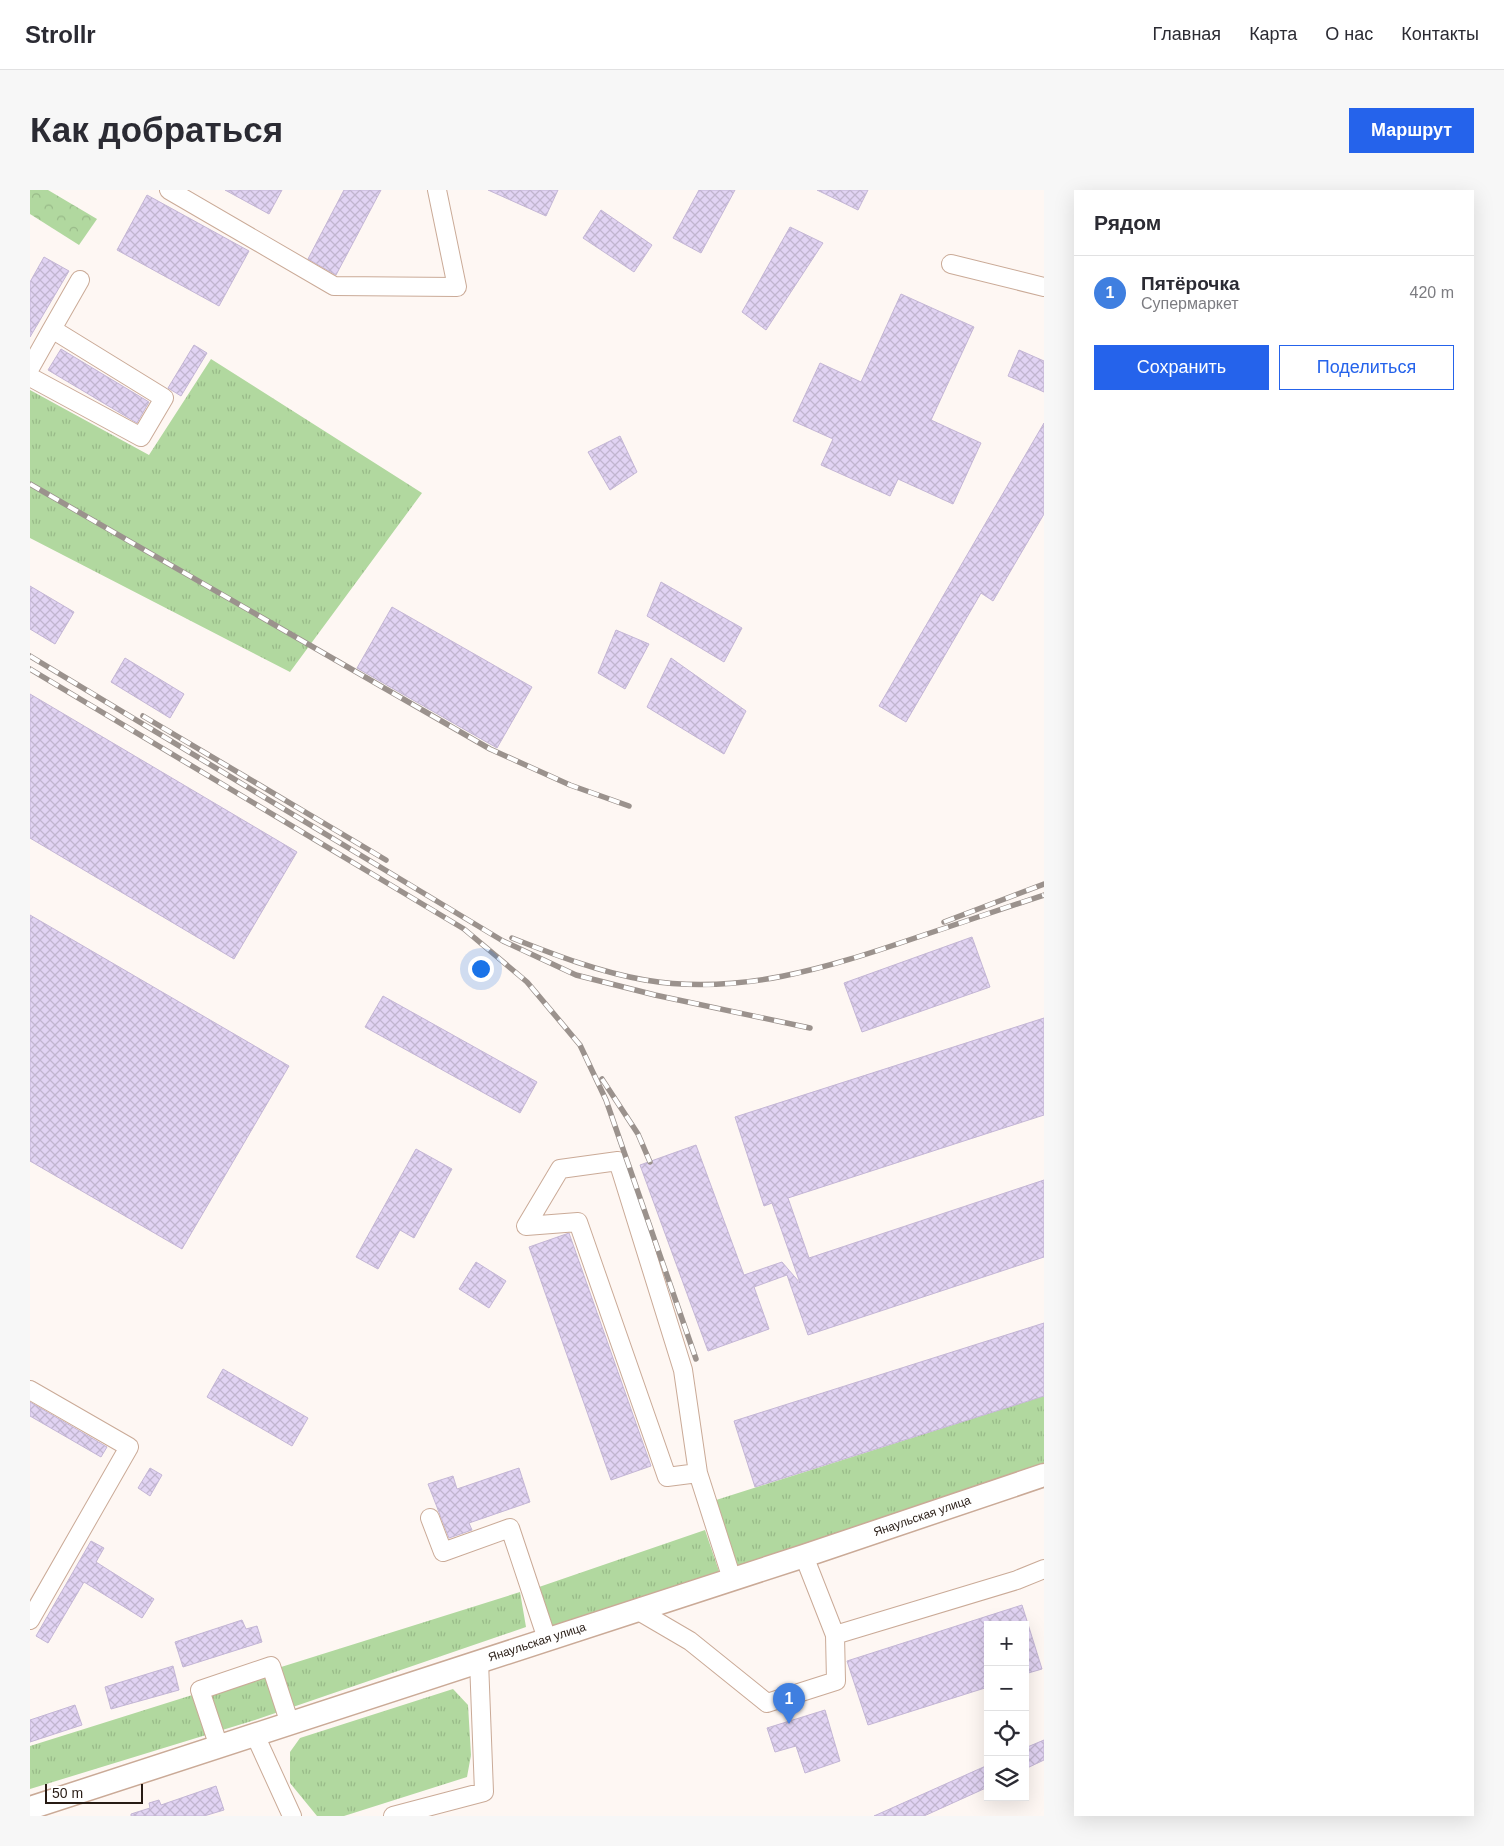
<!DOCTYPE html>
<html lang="ru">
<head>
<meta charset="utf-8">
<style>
	body { margin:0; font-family:Arial,sans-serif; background:#f7f7f7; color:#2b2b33 }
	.controls { position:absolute; right:15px; bottom:15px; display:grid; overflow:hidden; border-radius:0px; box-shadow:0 5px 20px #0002 }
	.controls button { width:45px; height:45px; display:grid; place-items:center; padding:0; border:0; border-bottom:1px solid #e1e1e2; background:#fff; color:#2b2b33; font:25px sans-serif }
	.scale { position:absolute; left:15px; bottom:12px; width:98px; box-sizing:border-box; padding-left:5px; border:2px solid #271b14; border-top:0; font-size:14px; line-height:18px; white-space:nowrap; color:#271b14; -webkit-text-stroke:4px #fff; paint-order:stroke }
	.you { position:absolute; left:450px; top:778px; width:18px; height:18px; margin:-12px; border:4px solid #fff; border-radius:50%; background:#1a73e8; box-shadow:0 0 0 8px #1a73e833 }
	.badge { display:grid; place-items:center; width:32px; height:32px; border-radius:50%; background:#2563eb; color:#fff; font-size:16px; font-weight:700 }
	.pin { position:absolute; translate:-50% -41px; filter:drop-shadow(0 1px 2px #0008) }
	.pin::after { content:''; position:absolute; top:26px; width:18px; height:15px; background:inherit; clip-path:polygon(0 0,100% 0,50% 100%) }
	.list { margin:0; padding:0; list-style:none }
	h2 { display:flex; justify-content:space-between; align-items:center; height:65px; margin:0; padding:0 20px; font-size:21px }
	h2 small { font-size:16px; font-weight:400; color:#7c7c81 }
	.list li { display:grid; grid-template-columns:32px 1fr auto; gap:15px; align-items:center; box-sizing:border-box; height:75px; padding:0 20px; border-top:1px solid #e1e1e2 }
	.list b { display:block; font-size:19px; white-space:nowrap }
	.list p { margin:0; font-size:16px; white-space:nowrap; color:#7c7c81 }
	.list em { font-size:16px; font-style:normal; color:#7c7c81 }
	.actions { display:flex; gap:10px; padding:15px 20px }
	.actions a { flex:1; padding:11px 0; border:1px solid #2563eb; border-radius:0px; text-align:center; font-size:18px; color:#2563eb }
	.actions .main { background:#2563eb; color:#fff }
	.icon { flex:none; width:28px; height:28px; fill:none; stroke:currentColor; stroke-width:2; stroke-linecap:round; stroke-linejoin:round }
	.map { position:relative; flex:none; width:1014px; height:1626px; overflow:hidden; border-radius:0px }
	header { display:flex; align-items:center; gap:30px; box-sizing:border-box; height:70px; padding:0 25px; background:#fff; border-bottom:1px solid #e1e1e2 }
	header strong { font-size:24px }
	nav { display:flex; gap:28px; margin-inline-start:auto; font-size:18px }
	.intro { display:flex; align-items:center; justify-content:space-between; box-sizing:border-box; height:120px; padding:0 30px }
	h1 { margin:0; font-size:35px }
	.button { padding:12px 22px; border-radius:0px; background:#2563eb; color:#fff; font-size:18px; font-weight:700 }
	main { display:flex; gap:30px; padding:0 30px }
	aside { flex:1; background:#fff; border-radius:0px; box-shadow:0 5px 20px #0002 }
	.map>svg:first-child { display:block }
	.grass { fill:url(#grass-tufts) }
	.forest { fill:url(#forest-crowns) }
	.building { fill:url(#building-cross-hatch); stroke:#c4b6d5 }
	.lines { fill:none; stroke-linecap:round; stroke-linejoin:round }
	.minor-casing { stroke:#caaa97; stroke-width:20 }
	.major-casing { stroke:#caaa97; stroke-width:25 }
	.minor { stroke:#fff; stroke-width:18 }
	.major { stroke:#fff; stroke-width:22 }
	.rail-casing { stroke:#9b928d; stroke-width:5.5 }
	.rail { stroke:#fff; stroke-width:4; stroke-dasharray:11; stroke-linecap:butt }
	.labels { text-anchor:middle; stroke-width:4.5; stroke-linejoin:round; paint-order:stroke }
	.street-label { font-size:12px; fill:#271b14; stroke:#fff }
</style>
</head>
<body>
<header>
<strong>Strollr</strong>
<nav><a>Главная</a><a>Карта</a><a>О нас</a><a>Контакты</a></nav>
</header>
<div class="intro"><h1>Как добраться</h1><a class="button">Маршрут</a></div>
<main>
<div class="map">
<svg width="1014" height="1626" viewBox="0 0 1014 1626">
	<defs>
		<pattern id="grass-tufts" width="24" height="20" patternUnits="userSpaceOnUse" patternTransform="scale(1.25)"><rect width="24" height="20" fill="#b1d89f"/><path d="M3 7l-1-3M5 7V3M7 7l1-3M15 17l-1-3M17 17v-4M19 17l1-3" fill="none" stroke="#98b988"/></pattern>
		<pattern id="forest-crowns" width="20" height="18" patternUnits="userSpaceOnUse" patternTransform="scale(1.25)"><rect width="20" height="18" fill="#b1d89f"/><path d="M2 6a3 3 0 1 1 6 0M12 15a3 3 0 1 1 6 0" fill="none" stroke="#98b988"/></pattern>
		<pattern id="building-cross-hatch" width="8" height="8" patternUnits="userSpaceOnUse" patternTransform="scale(1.25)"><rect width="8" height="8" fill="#e1d3f3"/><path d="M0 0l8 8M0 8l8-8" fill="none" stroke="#c1b5cf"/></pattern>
	</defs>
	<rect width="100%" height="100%" fill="#fef7f3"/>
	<!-- grass -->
	<path class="grass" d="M 181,169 L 392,303 L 260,482 L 0,348 L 0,200 L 119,265 Z
		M 1014,1206 L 1014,1277 L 706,1376 L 683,1311 Z
		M 675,1340 L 691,1387 L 525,1444 L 509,1397 Z
		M 490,1402 L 496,1437 L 225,1530 L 0,1599 L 0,1556 Z
		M 423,1499 L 438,1515 L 441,1565 L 437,1587 L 314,1626 L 287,1626 L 260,1593 L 260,1562 L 270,1548 Z"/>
	<!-- forest -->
	<path class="forest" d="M 0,0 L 18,0 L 67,29 L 49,55 L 0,24 Z"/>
	<!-- building -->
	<path class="building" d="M 195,0 L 252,0 L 239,24 Z
		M 314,0 L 351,0 L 306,85 L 278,69 Z
		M 458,0 L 528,0 L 516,26 Z
		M 669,0 L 705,0 L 671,63 L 643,48 Z
		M 787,0 L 838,0 L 828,20 Z
		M 117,5 L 219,61 L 189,116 L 87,60 Z
		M 571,20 L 622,55 L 604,82 L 553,48 Z
		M 760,37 L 793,53 L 736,140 L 712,122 Z
		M 14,67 L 39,81 L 0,147 L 0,92 Z
		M 871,104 L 944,137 L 901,230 L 951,253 L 923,314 L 868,289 L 860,306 L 791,275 L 803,249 L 763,231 L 790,173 L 831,192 Z
		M 164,155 L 177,163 L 151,206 L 138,198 Z
		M 31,159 L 119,212 L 107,233 L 18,180 Z
		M 989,160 L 1014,171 L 1014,202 L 978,186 Z
		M 1014,233 L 1014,324 L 963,411 L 951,403 L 876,532 L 849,516 Z
		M 590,246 L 607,282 L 580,300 L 558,262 Z
		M 631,392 L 712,438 L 694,472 L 617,426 Z
		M 0,396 L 44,422 L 25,454 L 0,439 Z
		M 362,417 L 502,497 L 467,558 L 327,478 Z
		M 586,440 L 619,454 L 595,499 L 568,483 Z
		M 95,468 L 154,504 L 140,528 L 81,492 Z
		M 641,468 L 716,521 L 694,564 L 617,517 Z
		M 0,504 L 267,662 L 204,769 L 0,648 Z
		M 0,725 L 259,876 L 152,1059 L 0,971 Z
		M 942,747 L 960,797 L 832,842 L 814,793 Z
		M 353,806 L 507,892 L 490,923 L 335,837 Z
		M 1014,828 L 1014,925 L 758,1008 L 779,1068 L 1014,990 L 1014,1067 L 778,1145 L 757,1085 L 724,1097 L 739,1139 L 678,1161 L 610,975 L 666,955 L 714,1085 L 752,1072 L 770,1093 L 742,1013 L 734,1016 L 705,927 Z
		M 386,959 L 422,979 L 384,1048 L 370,1040 L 348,1079 L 326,1067 Z
		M 539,1043 L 621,1276 L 581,1290 L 499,1057 Z
		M 446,1072 L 476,1091 L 459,1118 L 429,1099 Z
		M 1014,1133 L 1014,1206 L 725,1297 L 704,1231 Z
		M 193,1179 L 278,1228 L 262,1256 L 177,1207 Z
		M 0,1212 L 77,1257 L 71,1267 L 0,1226 Z
		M 120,1278 L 132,1285 L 120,1306 L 108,1298 Z
		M 489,1278 L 500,1312 L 439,1333 L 442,1340 L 419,1348 L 398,1294 L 423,1286 L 427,1299 Z
		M 61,1351 L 74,1358 L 66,1372 L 124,1409 L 112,1428 L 54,1392 L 18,1453 L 6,1446 Z
		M 992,1415 L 1012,1479 L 995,1484 L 995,1435 L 958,1435 L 958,1497 L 838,1535 L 817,1471 Z
		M 212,1430 L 216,1439 L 227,1436 L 232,1452 L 153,1477 L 145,1452 Z
		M 143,1476 L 149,1500 L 81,1519 L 75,1497 Z
		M 45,1515 L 52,1535 L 0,1552 L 0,1530 Z
		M 795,1520 L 810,1571 L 775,1583 L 766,1556 L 745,1562 L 737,1538 Z
		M 1014,1550 L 1014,1570 L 995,1579 L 995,1558 Z
		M 958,1575 L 958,1597 L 894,1626 L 844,1626 Z
		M 186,1596 L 194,1620 L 174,1626 L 101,1626 L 101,1624 L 120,1618 L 119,1613 L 129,1610 L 131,1615 Z"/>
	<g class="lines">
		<!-- minor casing -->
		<g class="minor-casing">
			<path id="minor" d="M 139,0 L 304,96 L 427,97 L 407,0
				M 921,74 L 1014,97
				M 0,178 L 22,139
				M 0,187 L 111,247 L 134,208 L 22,139 L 50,90
				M 0,1200 L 99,1257 L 0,1430
				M 668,1283 L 637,1287 L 548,1032 L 496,1036 L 530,979 L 588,971 L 653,1180 L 668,1283 L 702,1389
				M 400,1328 L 413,1362 L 480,1338 L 517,1449
				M 607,1420 L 660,1451 L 737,1513 L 806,1491 L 805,1445 L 774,1366
				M 805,1445 L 987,1390 L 1014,1379
				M 225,1545 L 262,1626
				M 189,1557 L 170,1500 L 241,1476 L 260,1534
				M 363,1626 L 454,1602 L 449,1471"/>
		</g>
		<!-- major casing -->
		<g class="major-casing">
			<path id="major" d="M 0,1618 L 774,1366 L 1014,1285"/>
		</g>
		<!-- minor -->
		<use href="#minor" class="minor"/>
		<!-- major -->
		<use href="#major" class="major"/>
		<!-- rail casing -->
		<g class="rail-casing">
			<path id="rail" d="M 0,294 L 460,559 L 540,595 L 599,616
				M 0,466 L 473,751 L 546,785 L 625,805 L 780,838
				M 0,479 L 434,739 L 497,792 L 550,855 L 576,910 L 666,1169
				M 113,526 L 356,670
				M 914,732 L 1014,694
				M 482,748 C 525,765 569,782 615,790 C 709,806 797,778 885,748 C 928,734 971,719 1014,705
				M 572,889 L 608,944 L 620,972"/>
		</g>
		<!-- rail -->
		<use href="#rail" class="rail"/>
	</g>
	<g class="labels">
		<!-- street labels -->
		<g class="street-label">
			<text transform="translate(892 1326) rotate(-19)" y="4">Янаульская улица</text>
			<text transform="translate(507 1452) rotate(-18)" y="4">Янаульская улица</text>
		</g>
	</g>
</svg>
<div class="controls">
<button>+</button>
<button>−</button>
<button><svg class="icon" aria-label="locate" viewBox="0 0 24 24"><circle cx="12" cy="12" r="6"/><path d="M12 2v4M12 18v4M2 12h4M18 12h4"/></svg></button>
<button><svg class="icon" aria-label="layers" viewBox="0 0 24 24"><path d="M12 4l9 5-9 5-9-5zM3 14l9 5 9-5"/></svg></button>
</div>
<div class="scale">50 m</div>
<div class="you"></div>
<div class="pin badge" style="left:759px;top:1534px;background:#3f7fe0">1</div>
</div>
<aside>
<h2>Рядом<small></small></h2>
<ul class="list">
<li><span class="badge" style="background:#3f7fe0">1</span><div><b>Пятёрочка</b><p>Супермаркет</p></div><em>420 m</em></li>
</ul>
<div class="actions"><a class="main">Сохранить</a><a>Поделиться</a></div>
</aside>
</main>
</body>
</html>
